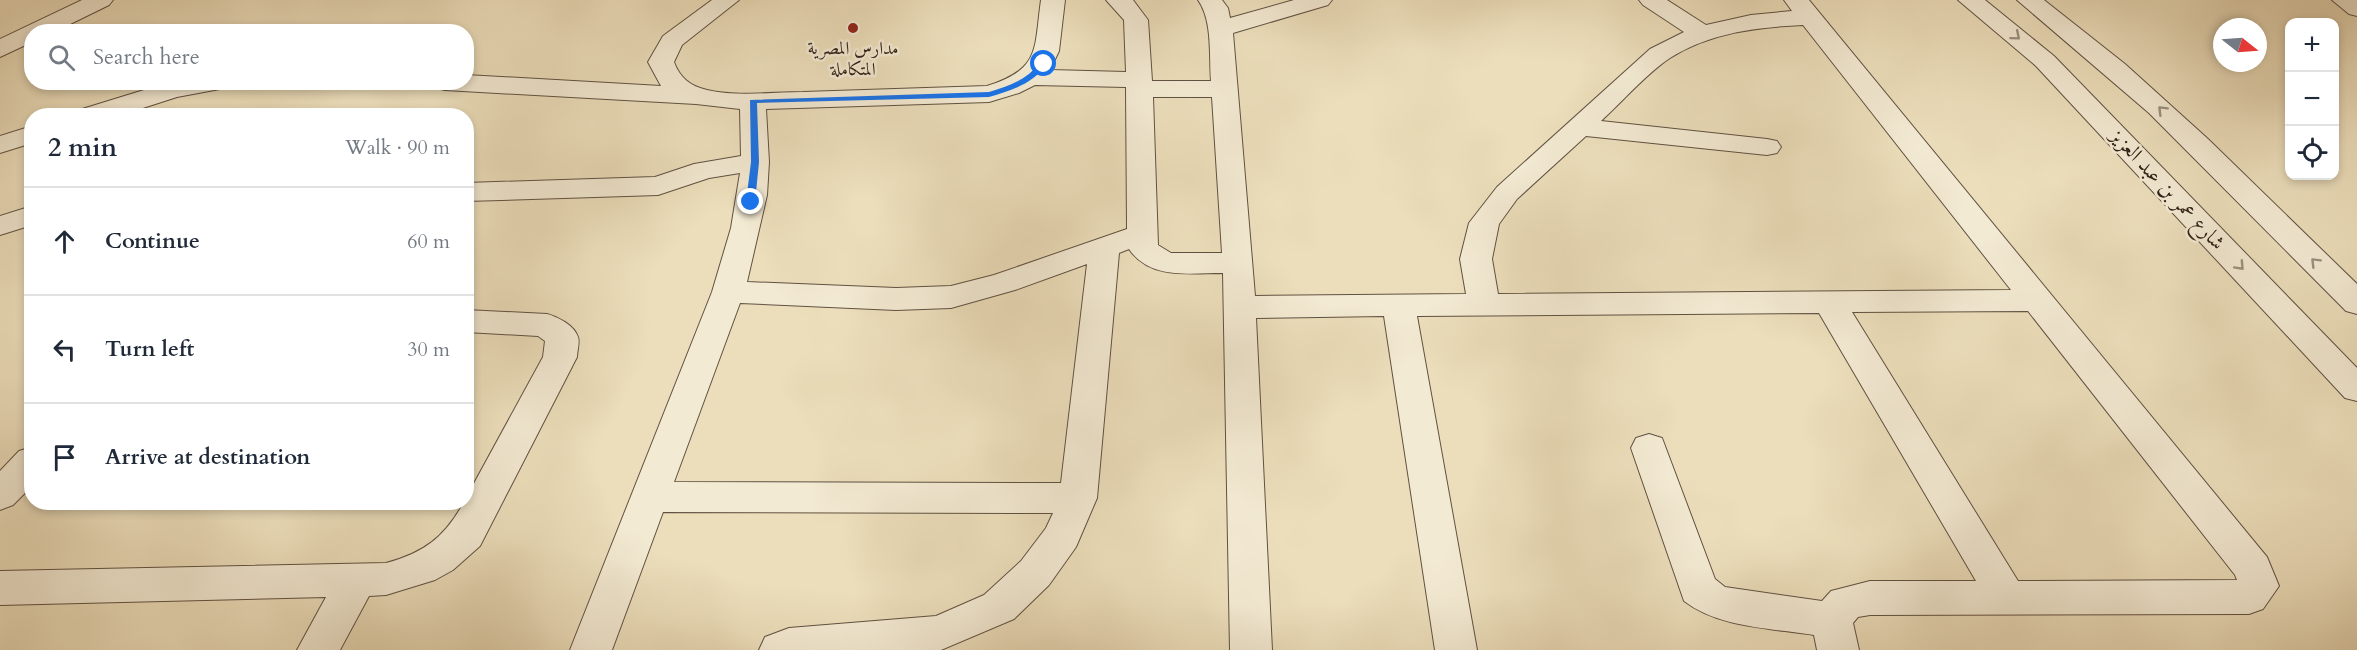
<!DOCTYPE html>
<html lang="en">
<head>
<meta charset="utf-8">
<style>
	body { margin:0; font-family:Cardo,Amiri,serif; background:#f6f6f7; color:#1f2937 }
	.controls { position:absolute; right:18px; top:18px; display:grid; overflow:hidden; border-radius:12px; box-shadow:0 3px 9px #0003 }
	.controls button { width:54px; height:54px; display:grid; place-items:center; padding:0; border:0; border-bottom:2px solid #e0e1e3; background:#fff; color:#1f2937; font:30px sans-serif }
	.compass { position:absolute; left:2213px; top:18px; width:54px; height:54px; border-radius:50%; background:#fff; box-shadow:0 3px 9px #0003; rotate:107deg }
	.stop { position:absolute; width:18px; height:18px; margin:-14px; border:4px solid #1a73e8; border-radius:50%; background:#fff }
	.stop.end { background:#1a73e8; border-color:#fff; box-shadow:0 2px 6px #0008 }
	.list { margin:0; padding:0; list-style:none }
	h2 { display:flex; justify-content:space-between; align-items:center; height:78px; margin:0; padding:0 24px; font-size:26px }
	h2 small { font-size:20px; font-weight:400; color:#747a83 }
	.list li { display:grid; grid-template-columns:39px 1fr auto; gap:18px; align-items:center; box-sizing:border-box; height:108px; padding:0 24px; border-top:2px solid #e0e1e3 }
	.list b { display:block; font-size:22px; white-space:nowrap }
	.list em { font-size:20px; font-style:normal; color:#747a83 }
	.icon { flex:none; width:33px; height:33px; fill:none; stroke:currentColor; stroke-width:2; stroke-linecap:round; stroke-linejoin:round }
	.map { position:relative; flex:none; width:2357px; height:650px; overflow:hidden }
	.search { position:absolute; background:#fff; box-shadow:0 3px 9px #0003; left:24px; top:24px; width:450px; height:66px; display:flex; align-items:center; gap:15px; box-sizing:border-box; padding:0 21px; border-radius:24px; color:#747a83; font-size:22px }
	.panel { position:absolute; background:#fff; box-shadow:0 3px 9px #0003; left:24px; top:108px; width:450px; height:402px; border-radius:24px }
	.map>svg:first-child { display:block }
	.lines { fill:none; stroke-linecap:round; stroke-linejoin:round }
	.minor-casing { stroke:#605142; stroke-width:2 }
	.minor { fill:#f3ead3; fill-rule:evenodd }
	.oneway { stroke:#9c907f }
	.route { fill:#1a73e8 }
	.poi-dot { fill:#8f2418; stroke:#f3ead3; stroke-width:2 }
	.labels { text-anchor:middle; stroke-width:5; stroke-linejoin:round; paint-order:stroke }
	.far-poi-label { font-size:18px; fill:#322219; stroke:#f3ead3 }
	.street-label { font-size:21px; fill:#322219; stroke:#f3ead3 }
</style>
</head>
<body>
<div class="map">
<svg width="2357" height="650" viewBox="0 0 2357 650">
	<rect width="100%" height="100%" fill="#ecdebb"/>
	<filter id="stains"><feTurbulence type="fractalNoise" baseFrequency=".00333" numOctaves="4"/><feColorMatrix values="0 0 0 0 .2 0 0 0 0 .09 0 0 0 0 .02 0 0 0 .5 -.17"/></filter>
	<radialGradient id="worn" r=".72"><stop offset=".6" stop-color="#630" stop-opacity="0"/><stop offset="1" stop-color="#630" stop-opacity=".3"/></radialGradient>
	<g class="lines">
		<!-- minor casing -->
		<g class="minor-casing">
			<path id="minor" d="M 82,0 L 113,0 L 109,5 L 54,32 L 32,32 L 32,42 L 0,57 L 0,39 Z
				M 712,0 L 739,0 L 682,45 L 674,62 C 680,78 690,86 707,90 C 737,97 772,92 803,92 C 864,90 926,88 987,86 C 1041,69 1034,49 1041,0 L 1065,0 L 1059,51 L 1050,70 L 1126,72 L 1124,20 L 1106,0 L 1133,0 L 1148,20 L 1152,81 L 1211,81 C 1209,56 1213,21 1198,0 L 1222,0 L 1228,8 L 1230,18 L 1294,0 L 1332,0 L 1328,5 L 1233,33 L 1255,296 L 1466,294 L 1460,259 L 1469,223 L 1497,187 L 1650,49 L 1684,32 L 1643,5 L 1639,0 L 1667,0 L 1706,25 L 1751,15 L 1792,11 L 1784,0 L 1809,0 L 2267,557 L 2279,586 L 2263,609 L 2249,614 L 1870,615 L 1858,617 L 1853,623 L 1859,650 L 1817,650 L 1814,635 C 1771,628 1719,628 1684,601 L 1631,448 L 1636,438 L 1649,434 L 1662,438 L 1715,579 L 1725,587 L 1822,601 L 1831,591 L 1870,581 L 1976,581 L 1819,313 L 1417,316 L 1477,650 L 1435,650 L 1384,316 L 1256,318 L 1272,650 L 1230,650 L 1223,273 C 1190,273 1150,280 1129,249 L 1119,253 L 1097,498 L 1076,547 L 1049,585 L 1014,619 L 941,650 L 759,650 L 765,637 L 789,628 L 936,616 L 984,595 L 1021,561 L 1046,528 L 1053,513 L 663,512 L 612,650 L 570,650 L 712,292 L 731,228 L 740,173 L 709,178 L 658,195 L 466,201 L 466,183 L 655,177 L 694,164 L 741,156 L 740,109 L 696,104 L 445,90 L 436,88 L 432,82 L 466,82 L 466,75 L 661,86 L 648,62 L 663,36 ZM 1803,25 L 2011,290 L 1498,294 L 1492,259 L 1499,224 L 1517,199 L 1586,136 L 1767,155 L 1777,153 L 1781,147 L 1777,141 L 1767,139 L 1601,121 C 1622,102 1647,73 1670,58 C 1709,33 1757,27 1803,25 ZM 1035,85 L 1126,87 L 1127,229 L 994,275 L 951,286 L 896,288 L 747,282 L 767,195 L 769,162 L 766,109 L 989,102 L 1019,93 ZM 1153,97 L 1212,97 L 1222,253 L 1171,253 L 1158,245 ZM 1087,264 L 1061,483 L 674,482 L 740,303 L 896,310 L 951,308 L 1015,290 ZM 2028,311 L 2235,575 L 2237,580 L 2018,581 L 1852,312 Z
				M 1958,0 L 1985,0 L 2054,56 L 2357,368 L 2357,401 L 2345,398 L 2036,66 Z
				M 2017,0 L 2044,0 L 2125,64 L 2208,139 L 2357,284 L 2357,314 L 2346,311 L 2149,113 Z
				M 2332,0 L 2357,0 L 2357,16 L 2349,14 Z
				M 170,82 L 229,82 L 225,88 L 177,97 L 118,116 L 76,116 L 79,110 Z
				M 32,126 L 32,143 L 0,153 L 0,136 Z
				M 32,206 L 32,225 L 0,235 L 0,216 Z
				M 466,310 L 547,314 C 558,317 574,325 578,337 C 580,342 577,351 577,357 L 480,546 L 453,570 L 435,580 L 386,595 L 369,596 L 340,650 L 297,650 L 326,597 L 0,605 L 0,571 L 386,563 C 424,553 445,537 464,502 L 466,502 L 466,498 L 543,357 L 545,341 L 538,336 L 466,332 Z
				M 32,447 L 32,486 L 13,505 L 0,510 L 0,471 L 19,451 Z"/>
		</g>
		<!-- minor -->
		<use href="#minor" class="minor"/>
	</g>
	<!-- one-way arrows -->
	<defs><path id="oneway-chevron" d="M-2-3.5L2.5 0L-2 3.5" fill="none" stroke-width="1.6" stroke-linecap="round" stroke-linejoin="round" transform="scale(1.5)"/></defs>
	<g class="oneway">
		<use href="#oneway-chevron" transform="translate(2016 36) rotate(40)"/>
		<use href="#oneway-chevron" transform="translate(2162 110) rotate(-135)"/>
		<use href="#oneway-chevron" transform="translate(2315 262) rotate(-135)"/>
		<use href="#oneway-chevron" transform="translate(2240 266) rotate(47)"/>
	</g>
	<!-- route -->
	<path class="route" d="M 1041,62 L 1047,64 C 1032,84 1013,90 989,97 L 757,103 L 759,162 L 755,202 L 751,204 L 746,202 L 751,162 L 750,100 L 989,92 C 1010,86 1026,80 1041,62 Z"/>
	<!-- markers -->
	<circle class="poi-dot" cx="853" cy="28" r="6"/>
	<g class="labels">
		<!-- far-poi labels -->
		<g class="far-poi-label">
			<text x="853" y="54">مدارس المصرية<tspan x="853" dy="21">المتكاملة</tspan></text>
		</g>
		<!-- street labels -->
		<g class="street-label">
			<text transform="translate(2168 189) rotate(47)" y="7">شارع عمر بن عبد العزيز</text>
		</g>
	</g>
	<rect width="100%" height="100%" filter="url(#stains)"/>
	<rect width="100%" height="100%" fill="url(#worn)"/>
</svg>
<div class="controls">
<button>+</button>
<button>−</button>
<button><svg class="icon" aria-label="locate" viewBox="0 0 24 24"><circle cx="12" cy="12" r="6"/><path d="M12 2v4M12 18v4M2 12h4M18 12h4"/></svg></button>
</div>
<svg class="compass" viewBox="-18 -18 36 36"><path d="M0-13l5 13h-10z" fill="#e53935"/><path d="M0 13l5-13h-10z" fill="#747a83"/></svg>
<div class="stop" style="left:1044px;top:64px"></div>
<div class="stop end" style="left:751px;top:202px"></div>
<div class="search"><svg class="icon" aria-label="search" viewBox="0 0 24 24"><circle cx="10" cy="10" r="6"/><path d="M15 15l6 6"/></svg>Search here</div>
<section class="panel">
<h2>2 min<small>Walk · 90 m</small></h2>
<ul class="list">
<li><svg class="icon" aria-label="ahead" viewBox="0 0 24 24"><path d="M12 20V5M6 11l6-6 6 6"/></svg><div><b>Continue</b></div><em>60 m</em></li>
<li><svg class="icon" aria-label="left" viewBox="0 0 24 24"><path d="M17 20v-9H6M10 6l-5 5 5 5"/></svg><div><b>Turn left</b></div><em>30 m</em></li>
<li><svg class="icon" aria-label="arrive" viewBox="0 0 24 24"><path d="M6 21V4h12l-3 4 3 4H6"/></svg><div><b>Arrive at destination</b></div></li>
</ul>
</section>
</div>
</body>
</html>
